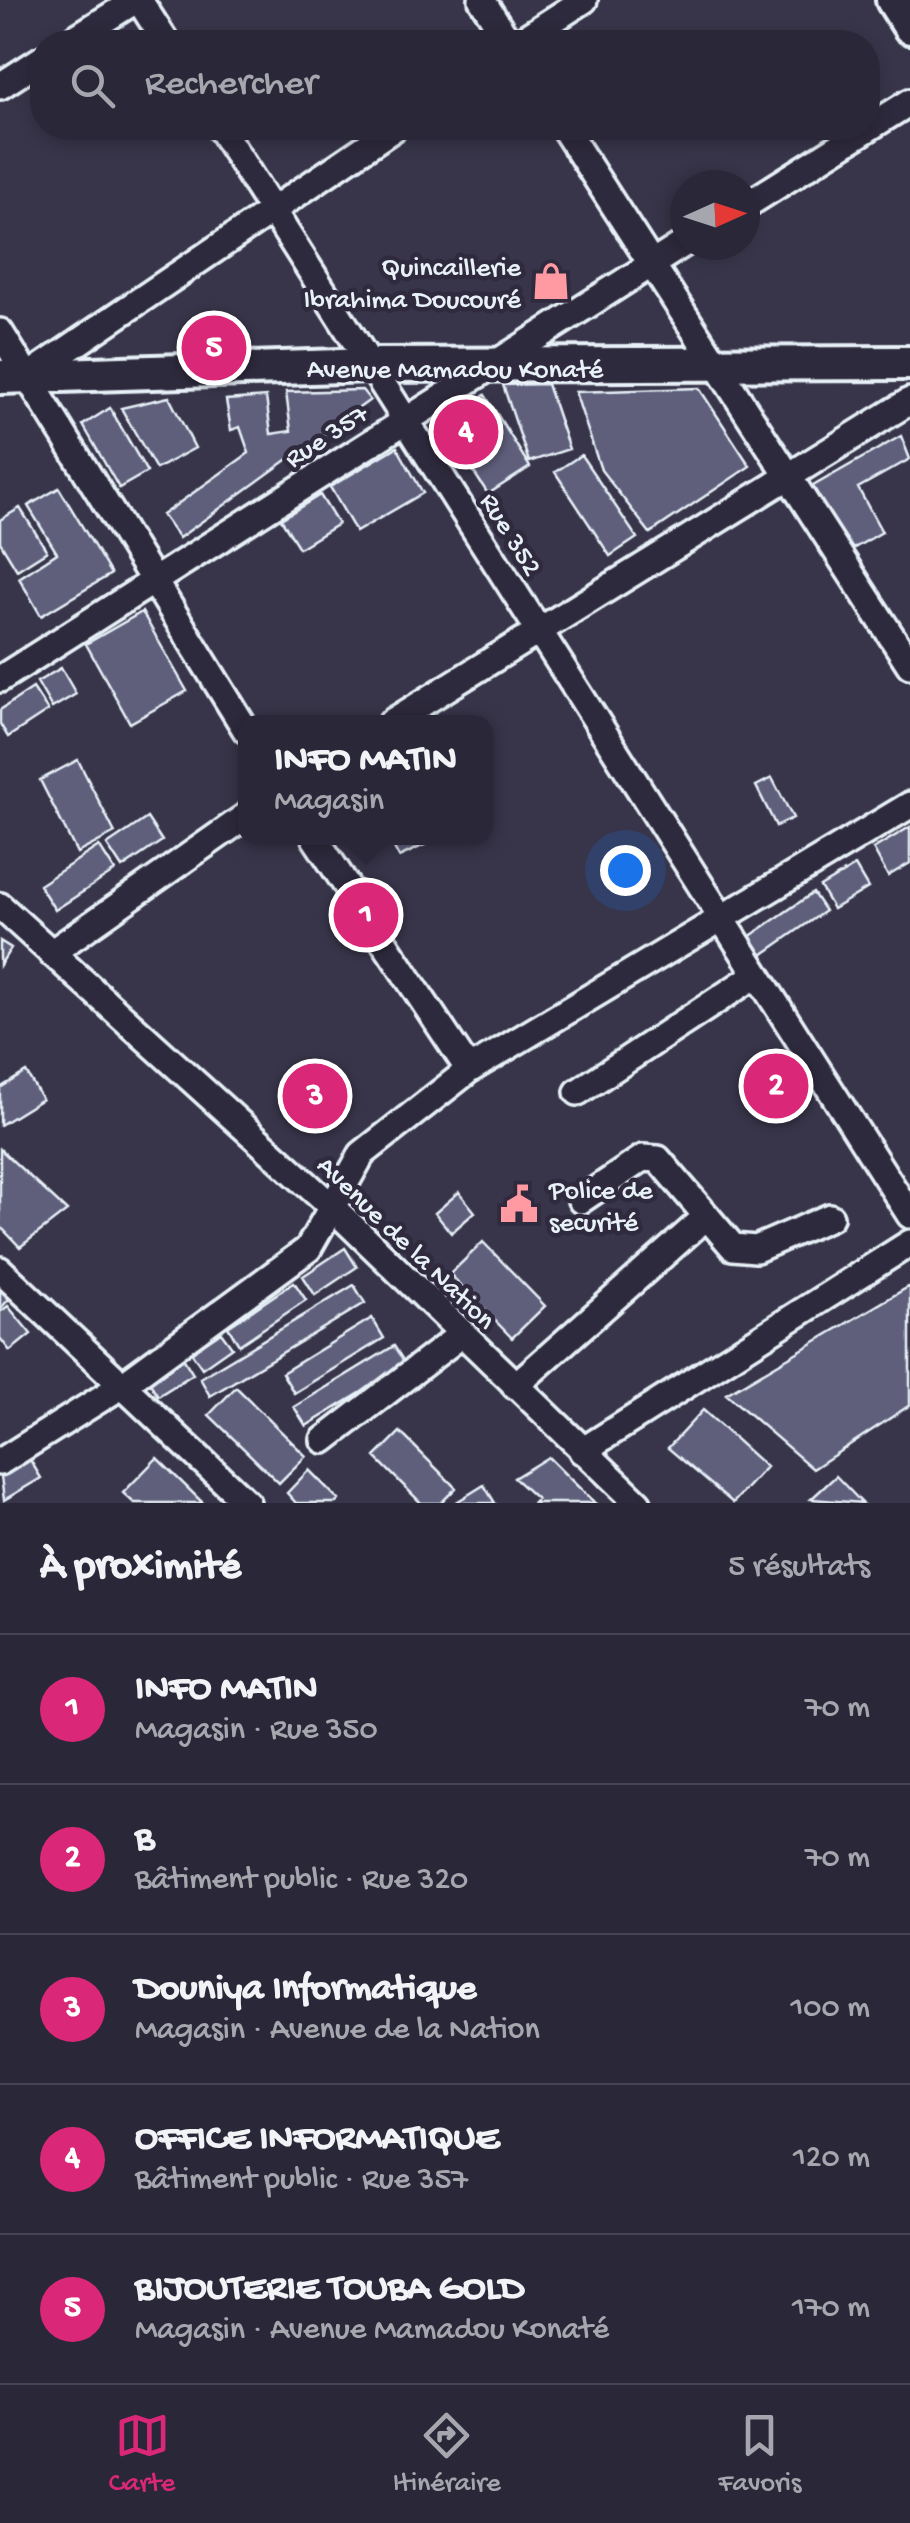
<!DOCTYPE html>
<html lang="fr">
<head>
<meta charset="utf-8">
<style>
	body { margin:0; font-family:"Gochi Hand",sans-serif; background:#323040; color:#f1f3f6 }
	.compass { position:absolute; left:670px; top:170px; width:90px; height:90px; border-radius:50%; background:#2a2838; box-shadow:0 5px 15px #0003; rotate:87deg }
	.you { position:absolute; left:625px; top:870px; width:35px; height:35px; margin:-25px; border:8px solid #fff; border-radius:50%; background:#1a73e8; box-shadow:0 0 0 15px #1a73e833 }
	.badge { display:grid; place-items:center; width:65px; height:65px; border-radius:50%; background:#db2777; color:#fff; font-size:32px; font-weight:700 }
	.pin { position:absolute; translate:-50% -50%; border:5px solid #fff; box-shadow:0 2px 10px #0006 }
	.popup { position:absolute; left:238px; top:715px; width:255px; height:130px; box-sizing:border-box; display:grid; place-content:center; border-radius:20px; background:#2a2838; filter:drop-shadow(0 2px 8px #0005); font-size:32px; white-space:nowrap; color:#a5a6ae }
	.popup b { font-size:38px; color:#f1f3f6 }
	.popup::after { content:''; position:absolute; left:50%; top:100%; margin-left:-20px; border:20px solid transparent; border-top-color:#2a2838 }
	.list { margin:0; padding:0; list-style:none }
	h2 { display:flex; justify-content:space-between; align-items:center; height:130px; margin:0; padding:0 40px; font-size:42px }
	h2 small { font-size:32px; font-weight:400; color:#a5a6ae }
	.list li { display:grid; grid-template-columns:65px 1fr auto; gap:30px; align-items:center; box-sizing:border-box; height:150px; padding:0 40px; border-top:2px solid #464453 }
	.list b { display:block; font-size:38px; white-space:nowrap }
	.list p { margin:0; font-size:32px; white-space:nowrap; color:#a5a6ae }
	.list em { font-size:32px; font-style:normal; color:#a5a6ae }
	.icon { flex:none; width:55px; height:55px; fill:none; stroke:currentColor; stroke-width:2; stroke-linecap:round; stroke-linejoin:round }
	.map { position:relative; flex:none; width:910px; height:1503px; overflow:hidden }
	.search { position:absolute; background:#2a2838; box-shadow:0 5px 15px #0003; left:30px; right:30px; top:30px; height:110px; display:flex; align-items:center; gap:25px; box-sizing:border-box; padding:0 35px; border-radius:40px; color:#a5a6ae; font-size:38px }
	.sheet { height:880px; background:#2a2838 }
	nav { display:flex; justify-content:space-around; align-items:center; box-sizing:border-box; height:140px; border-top:2px solid #464453; background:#2a2838; font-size:28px; color:#a5a6ae }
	nav a { display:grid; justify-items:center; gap:5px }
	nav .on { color:#db2777 }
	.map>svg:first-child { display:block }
	.building { fill:#5e5f7c; stroke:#e8f1f8; stroke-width:2.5 }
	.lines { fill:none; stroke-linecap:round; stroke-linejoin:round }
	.minor-casing { stroke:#e8f1f8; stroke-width:32 }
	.major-casing { stroke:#e8f1f8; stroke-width:40 }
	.minor { stroke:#2f2a3d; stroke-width:25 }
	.major { stroke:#2f2a3d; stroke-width:32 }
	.labels { text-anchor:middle; stroke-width:9; stroke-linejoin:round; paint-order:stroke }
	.poi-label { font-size:28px; fill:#e8f1f8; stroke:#2f2a3d; text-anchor:end }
	.street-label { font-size:28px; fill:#e8f1f8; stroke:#2f2a3d }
</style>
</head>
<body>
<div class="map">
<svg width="910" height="1503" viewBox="0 0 910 1503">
	<rect width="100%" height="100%" fill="#38354a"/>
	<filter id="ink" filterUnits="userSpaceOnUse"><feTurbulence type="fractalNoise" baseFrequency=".01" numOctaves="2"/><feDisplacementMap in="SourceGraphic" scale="20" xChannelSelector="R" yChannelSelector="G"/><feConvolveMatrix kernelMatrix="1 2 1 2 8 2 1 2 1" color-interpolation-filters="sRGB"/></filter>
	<g filter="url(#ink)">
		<!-- building -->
		<path class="building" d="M 547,384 L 569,449 L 529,462 L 503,385 Z
			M 699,388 L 750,466 L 650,533 L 601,470 L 575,392 Z
			M 362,390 L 370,400 L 179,538 L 162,515 L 249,453 L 240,427 L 231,430 L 226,400 L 266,397 L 271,434 L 291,431 L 286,392 Z
			M 485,395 L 530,467 L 488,494 L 442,423 Z
			M 169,397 L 195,448 L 156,469 L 121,408 Z
			M 110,408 L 147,472 L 119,488 L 83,425 Z
			M 901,436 L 910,459 L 858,488 L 882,532 L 849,551 L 813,486 Z
			M 397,447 L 423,493 L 356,532 L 330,487 Z
			M 581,455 L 637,538 L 610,556 L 555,472 Z
			M 59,488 L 111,574 L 41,616 L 19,578 L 57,553 L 28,506 Z
			M 320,495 L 338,524 L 299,548 L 281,519 Z
			M 20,508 L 47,551 L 17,570 L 0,542 L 0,520 Z
			M 142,612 L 187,691 L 130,723 L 86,644 Z
			M 61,668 L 76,694 L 52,708 L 37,682 Z
			M 33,688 L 48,711 L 8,737 L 0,724 L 0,710 Z
			M 78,760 L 115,833 L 77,853 L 40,780 Z
			M 772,778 L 793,818 L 776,826 L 756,786 Z
			M 147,818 L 162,841 L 122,868 L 107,845 Z
			M 910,827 L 910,863 L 888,876 L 873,849 Z
			M 406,838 L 439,838 L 399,857 L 392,844 Z
			M 99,846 L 115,871 L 55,910 L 39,885 Z
			M 855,866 L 868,888 L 833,909 L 820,887 Z
			M 813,893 L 825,911 L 759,957 L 746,939 Z
			M 0,941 L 11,948 L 0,965 Z
			M 26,1072 L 42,1099 L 0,1125 L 0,1088 Z
			M 0,1149 L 67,1211 L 20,1247 L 0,1226 Z
			M 459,1192 L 475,1212 L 451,1233 L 435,1213 Z
			M 483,1242 L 545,1306 L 512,1338 L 450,1274 Z
			M 345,1248 L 357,1267 L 315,1295 L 303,1276 Z
			M 294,1282 L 306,1300 L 239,1345 L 228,1327 Z
			M 354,1285 L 365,1303 L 210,1396 L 200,1378 Z
			M 910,1286 L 910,1405 L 813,1469 L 726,1394 Z
			M 0,1288 L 10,1298 L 0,1309 Z
			M 8,1306 L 31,1334 L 10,1351 L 0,1338 L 0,1312 Z
			M 372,1318 L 384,1338 L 294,1393 L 282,1373 Z
			M 221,1332 L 232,1347 L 202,1368 L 191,1352 Z
			M 394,1346 L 406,1365 L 306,1426 L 294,1407 Z
			M 183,1358 L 193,1374 L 158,1396 L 148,1380 Z
			M 236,1387 L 306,1456 L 279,1483 L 209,1415 Z
			M 703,1410 L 766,1467 L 733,1503 L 668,1448 Z
			M 400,1432 L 456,1488 L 441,1503 L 421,1503 L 375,1457 Z
			M 26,1453 L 41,1478 L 4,1500 L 0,1469 Z
			M 548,1457 L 564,1473 L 595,1503 L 533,1503 L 537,1499 L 514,1478 Z
			M 157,1458 L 203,1503 L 134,1503 L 123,1493 Z
			M 309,1470 L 339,1500 L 336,1503 L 296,1503 L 287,1493 Z
			M 836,1476 L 862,1503 L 811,1499 Z
			M 484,1485 L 495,1503 L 455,1503 Z"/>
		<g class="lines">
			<!-- minor casing -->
			<g class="minor-casing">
				<path id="minor" d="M 139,0 L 166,42
					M 482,0 L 509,42
					M 69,42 L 136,0
					M 519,42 L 584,0
					M 0,86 L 42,59
					M 220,128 L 910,1215
					M 564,128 L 910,665
					M 745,206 L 910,102
					M 0,332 L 246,730
					M 27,377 L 394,128
					M 0,679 L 685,243
					M 392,722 L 910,401
					M 315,838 L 469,1070
					M 0,906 L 332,1207 L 638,1503
					M 51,953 L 246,816
					M 578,1092 L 757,974
					M 581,1200 L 643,1158 L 658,1159 L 733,1247 L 756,1249 L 830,1217
					M 0,1270 L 247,1503
					M 515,1386 L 707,1216
					M 324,1440 L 462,1334
					M 582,1451 L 910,1243
					M 0,1462 L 121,1386 L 308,1249 L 362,1154 L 469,1070 L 910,805"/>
			</g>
			<!-- major casing -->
			<g class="major-casing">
				<path id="major" d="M 893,0 L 910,27
					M 0,377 L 371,365 L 910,363"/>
			</g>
			<!-- minor -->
			<use href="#minor" class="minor"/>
			<!-- major -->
			<use href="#major" class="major"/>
		</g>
	</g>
	<!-- icons -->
	<defs>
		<g id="shop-bare" transform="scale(3)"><path d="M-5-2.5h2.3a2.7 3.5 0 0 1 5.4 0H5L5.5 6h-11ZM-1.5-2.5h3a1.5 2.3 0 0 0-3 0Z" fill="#ff9aa2" stroke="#2f2a3d" stroke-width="2.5" paint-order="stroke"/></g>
		<g id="civic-bare" transform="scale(3)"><path d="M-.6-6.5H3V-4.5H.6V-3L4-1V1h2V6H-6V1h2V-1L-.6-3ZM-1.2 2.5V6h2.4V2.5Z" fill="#ff9aa2" stroke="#2f2a3d" stroke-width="2.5" paint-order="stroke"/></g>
	</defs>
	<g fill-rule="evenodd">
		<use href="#shop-bare" x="551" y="281"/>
		<use href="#civic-bare" x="519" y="1204"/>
	</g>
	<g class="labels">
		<!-- poi labels -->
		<g class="poi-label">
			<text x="521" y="275">Quincaillerie<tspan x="521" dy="32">Ibrahima Doucouré</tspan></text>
			<text x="549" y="1198" text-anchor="start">Police de<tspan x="549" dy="32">securité</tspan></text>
		</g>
		<!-- street labels -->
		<g class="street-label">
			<text x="455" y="377">Avenue Mamadou Konaté</text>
			<text transform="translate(325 434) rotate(-33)" y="10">Rue 357</text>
			<text transform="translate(513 533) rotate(58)" y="10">Rue 352</text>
			<text transform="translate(408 1241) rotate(44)" y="10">Avenue de la Nation</text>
		</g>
	</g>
</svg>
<svg class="compass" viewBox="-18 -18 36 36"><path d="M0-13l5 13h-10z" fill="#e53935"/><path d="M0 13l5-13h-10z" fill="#a5a6ae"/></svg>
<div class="you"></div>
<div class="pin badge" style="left:366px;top:915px">1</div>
<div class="popup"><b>INFO MATIN</b>Magasin</div>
<div class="pin badge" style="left:776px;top:1086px">2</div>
<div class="pin badge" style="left:315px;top:1096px">3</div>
<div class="pin badge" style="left:466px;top:432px">4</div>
<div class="pin badge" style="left:214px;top:348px">5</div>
<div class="search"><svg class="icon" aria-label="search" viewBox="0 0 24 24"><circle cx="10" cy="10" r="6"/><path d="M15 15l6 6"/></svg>Rechercher</div>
</div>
<section class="sheet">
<h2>À proximité<small>5 résultats</small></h2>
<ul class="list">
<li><span class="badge">1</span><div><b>INFO MATIN</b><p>Magasin · Rue 350</p></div><em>70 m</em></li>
<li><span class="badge">2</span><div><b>B</b><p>Bâtiment public · Rue 320</p></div><em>70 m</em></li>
<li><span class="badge">3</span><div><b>Douniya Informatique</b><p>Magasin · Avenue de la Nation</p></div><em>100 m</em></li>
<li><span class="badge">4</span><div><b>OFFICE INFORMATIQUE</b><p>Bâtiment public · Rue 357</p></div><em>120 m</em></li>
<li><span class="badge">5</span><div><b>BIJOUTERIE TOUBA GOLD</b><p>Magasin · Avenue Mamadou Konaté</p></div><em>170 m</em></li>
</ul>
</section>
<nav>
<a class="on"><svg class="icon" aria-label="map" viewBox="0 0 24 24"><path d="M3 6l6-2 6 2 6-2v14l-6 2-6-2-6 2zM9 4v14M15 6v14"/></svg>Carte</a>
<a><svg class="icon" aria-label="directions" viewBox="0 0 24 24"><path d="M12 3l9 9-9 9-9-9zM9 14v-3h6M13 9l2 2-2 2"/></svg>Itinéraire</a>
<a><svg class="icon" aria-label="saved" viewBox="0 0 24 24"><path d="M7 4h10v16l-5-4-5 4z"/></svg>Favoris</a>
</nav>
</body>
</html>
